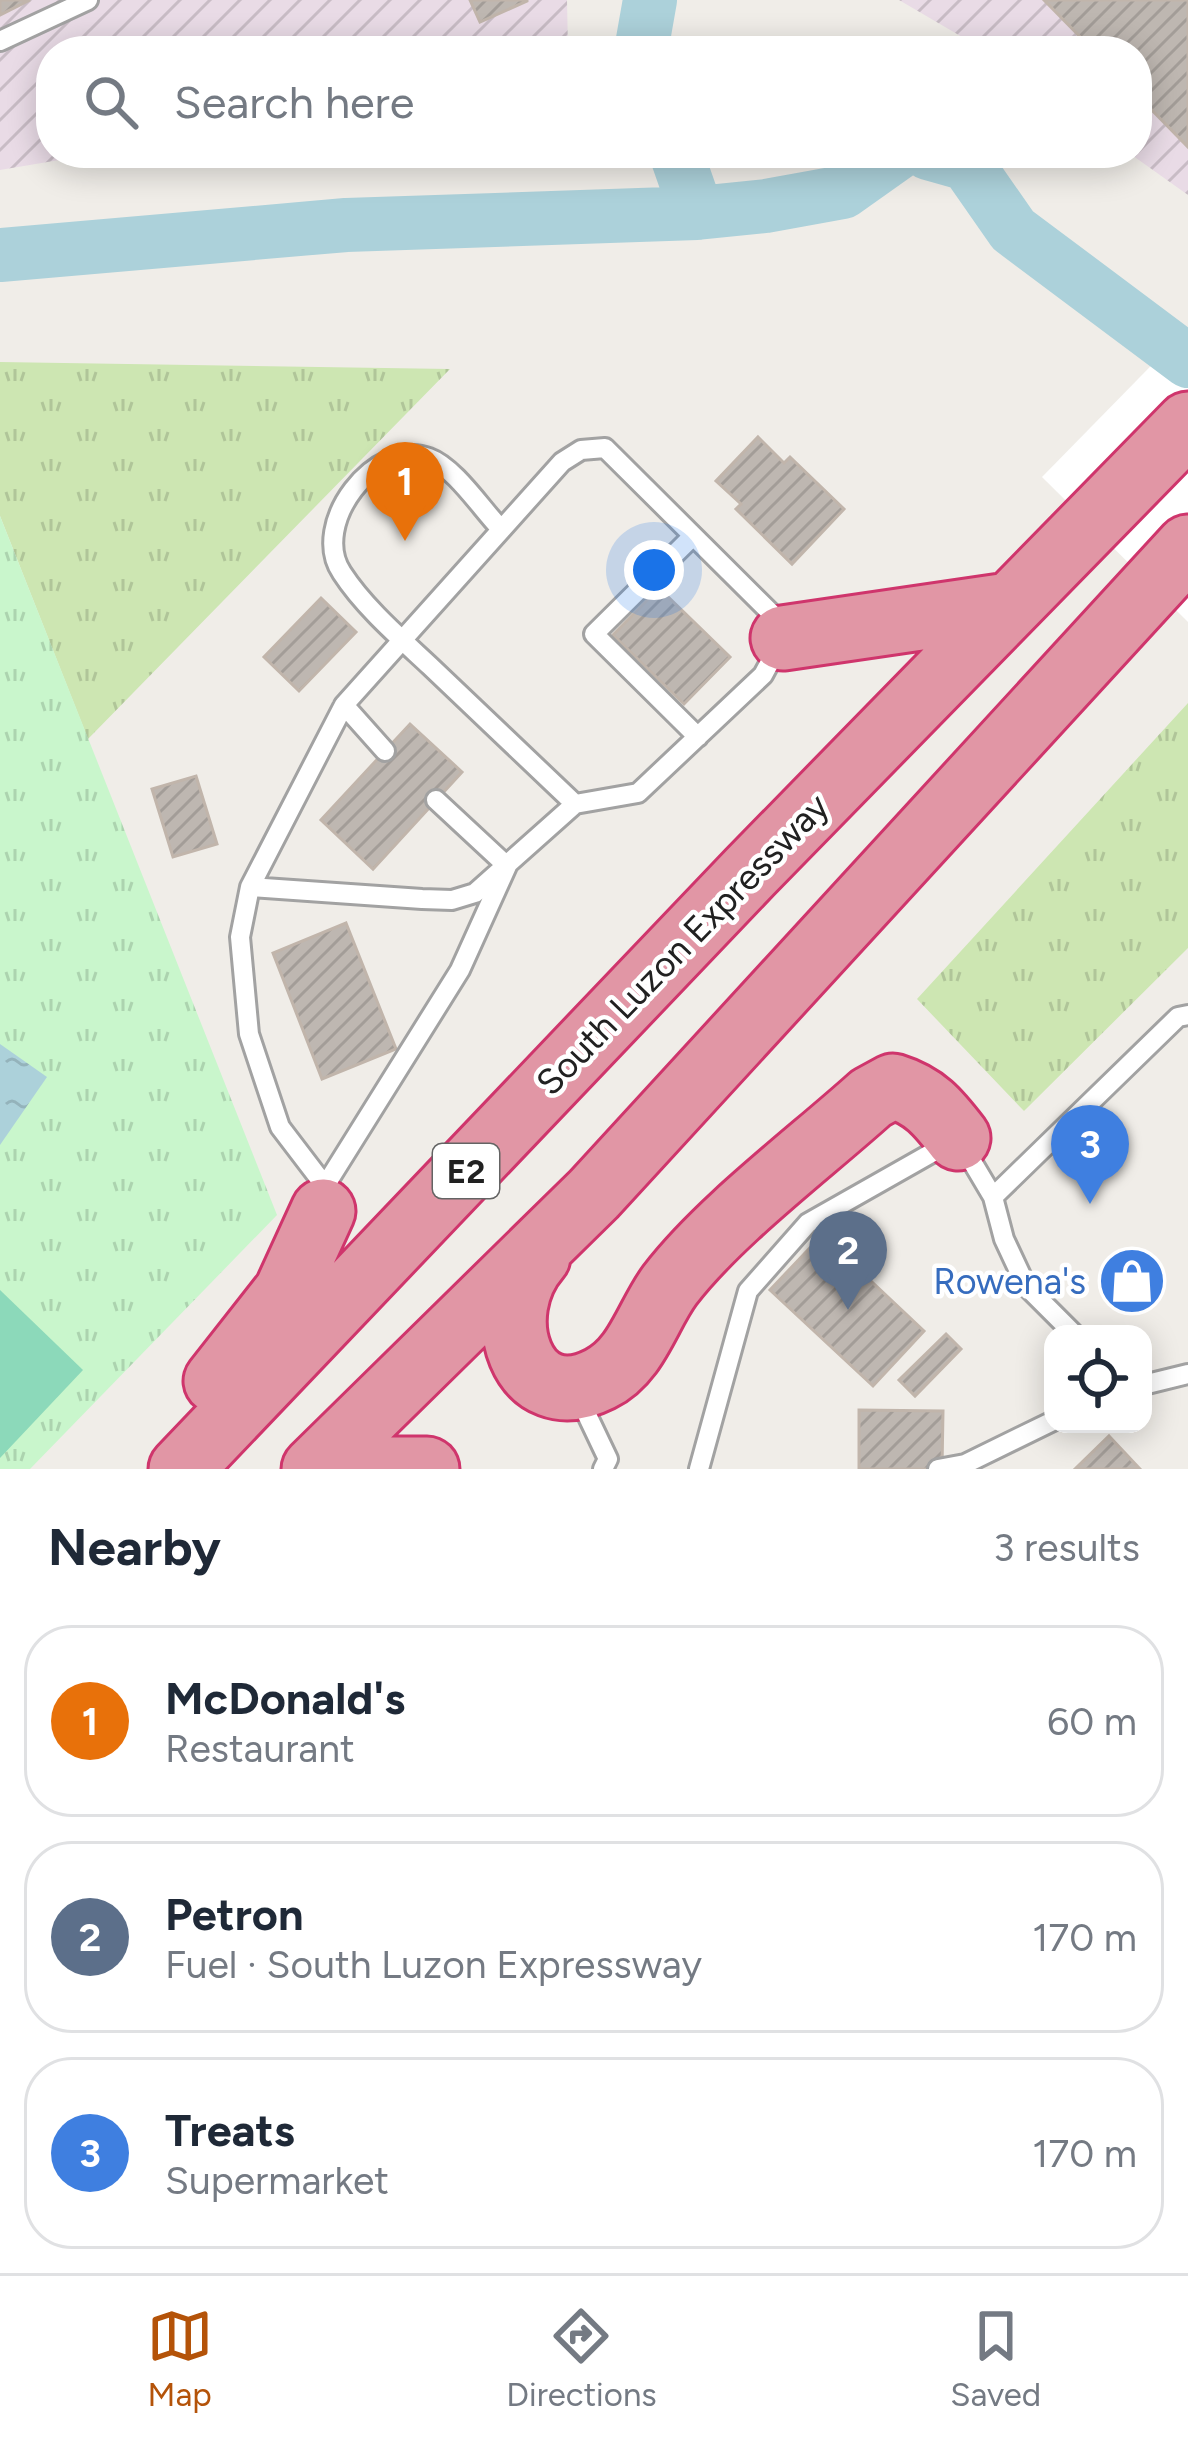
<!DOCTYPE html>
<html lang="en">
<head>
<meta charset="utf-8">
<style>
	body { margin:0; font-family:Figtree,sans-serif; background:#f2f2f3; color:#1f2937 }
	.controls { position:absolute; right:36px; bottom:36px; display:grid; overflow:hidden; border-radius:24px; box-shadow:0 6px 30px #0003 }
	.controls button { width:108px; height:108px; display:grid; place-items:center; padding:0; border:0; border-bottom:3px solid #e0e1e3; background:#fff; color:#1f2937; font:60px sans-serif }
	.you { position:absolute; left:654px; top:570px; width:42px; height:42px; margin:-30px; border:9px solid #fff; border-radius:50%; background:#1a73e8; box-shadow:0 0 0 18px #1a73e833 }
	.badge { display:grid; place-items:center; width:78px; height:78px; border-radius:50%; background:#b45309; color:#fff; font-size:39px; font-weight:700 }
	.pin { position:absolute; translate:-50% -99px; filter:drop-shadow(0 3px 6px #0008) }
	.pin::after { content:''; position:absolute; top:63px; width:42px; height:36px; background:inherit; clip-path:polygon(0 0,100% 0,50% 100%) }
	.list { margin:0; padding:0; list-style:none }
	h2 { display:flex; justify-content:space-between; align-items:center; height:156px; margin:0; padding:0 48px; font-size:51px }
	h2 small { font-size:39px; font-weight:400; color:#747a83 }
	.list li { display:grid; grid-template-columns:78px 1fr auto; gap:36px; align-items:center; box-sizing:border-box; height:192px; margin:0 24px 24px; padding:0 24px; border:3px solid #e0e1e3; border-radius:48px }
	.list b { display:block; font-size:45px; white-space:nowrap }
	.list p { margin:0; font-size:39px; white-space:nowrap; color:#747a83 }
	.list em { font-size:39px; font-style:normal; color:#747a83 }
	.icon { flex:none; width:66px; height:66px; fill:none; stroke:currentColor; stroke-width:2; stroke-linecap:round; stroke-linejoin:round }
	.map { position:relative; flex:none; width:1188px; height:1469px; overflow:hidden }
	.search { position:absolute; background:#fff; box-shadow:0 6px 30px #0003; left:36px; right:36px; top:36px; height:132px; display:flex; align-items:center; gap:30px; box-sizing:border-box; padding:0 42px; border-radius:48px; color:#747a83; font-size:45px }
	.sheet { height:804px; background:#fff }
	nav { display:flex; justify-content:space-around; align-items:center; box-sizing:border-box; height:168px; border-top:3px solid #e0e1e3; background:#fff; font-size:33px; color:#747a83 }
	nav a { display:grid; justify-items:center; gap:6px }
	nav .on { color:#b45309 }
	.map>svg:first-child { display:block }
	.industrial { fill:url(#industrial-furrows) }
	.grass { fill:url(#grass-tufts) }
	.park { fill:url(#park-tufts) }
	.pitch { fill:#8cd9ba }
	.water { fill:url(#water-ripples) }
	.pier { fill:#fff }
	.lines { fill:none; stroke-linecap:round; stroke-linejoin:round }
	.river { stroke:#acd1da; stroke-width:54 }
	.building { fill:url(#building-hatch); stroke:#c1b5ab; stroke-width:3 }
	.lane-casing { stroke:#a2a2a2; stroke-width:24 }
	.highway-casing { stroke:#cf356c; stroke-width:69 }
	.lane { stroke:#fff; stroke-width:18 }
	.highway { stroke:#e196a5; stroke-width:63 }
	.labels { text-anchor:middle; stroke-width:9; stroke-linejoin:round; paint-order:stroke }
	.shield { fill:#fff; stroke:#646464; stroke-width:3 }
	.shield-label { font-size:33px; font-weight:bold; fill:#212121 }
	.street-label { font-size:36px; fill:#212121; stroke:#fff }
	.shop-label { font-size:36px; fill:#366cbe; stroke:#fff; text-anchor:end }
</style>
</head>
<body>
<div class="map">
<svg width="1188" height="1469" viewBox="0 0 1188 1469">
	<defs>
		<pattern id="industrial-furrows" width="10" height="10" patternUnits="userSpaceOnUse" patternTransform="scale(3)"><rect width="10" height="10" fill="#e9dbe6"/><path d="M-1 1l2-2M0 10L10 0M9 11l2-2" fill="none" stroke="#c8bcc5"/></pattern>
		<pattern id="grass-tufts" width="24" height="20" patternUnits="userSpaceOnUse" patternTransform="scale(3)"><rect width="24" height="20" fill="#cde6b2"/><path d="M3 7l-1-3M5 7V3M7 7l1-3M15 17l-1-3M17 17v-4M19 17l1-3" fill="none" stroke="#b0c599"/></pattern>
		<pattern id="park-tufts" width="24" height="20" patternUnits="userSpaceOnUse" patternTransform="scale(3)"><rect width="24" height="20" fill="#c9f6cc"/><path d="M3 7l-1-3M5 7V3M7 7l1-3M15 17l-1-3M17 17v-4M19 17l1-3" fill="none" stroke="#acd3af"/></pattern>
		<pattern id="water-ripples" width="26" height="14" patternUnits="userSpaceOnUse" patternTransform="scale(3)"><rect width="26" height="14" fill="#acd1da"/><path d="M2 4q2-2 4 0t4 0M15 11q2-2 4 0t4 0" fill="none" stroke="#94b3bb"/></pattern>
		<pattern id="building-hatch" width="6" height="6" patternUnits="userSpaceOnUse" patternTransform="scale(3)"><rect width="6" height="6" fill="#beb7b1"/><path d="M-1 1l2-2M0 6l6-6M5 7l2-2" fill="none" stroke="#a39d98"/></pattern>
	</defs>
	<rect width="100%" height="100%" fill="#f0ede8"/>
	<!-- industrial -->
	<path class="industrial" d="M 0,0 L 567,0 L 568,51 L 51,51 L 51,153 L 101,153 L 0,170 Z
		M 899,0 L 1188,0 L 1188,195 L 1129,153 L 1137,153 L 1137,51 L 986,51 Z"/>
	<!-- grass -->
	<path class="grass" d="M 0,362 L 450,369 L 88,739 L 0,516 Z
		M 1188,703 L 1188,948 L 1024,1111 L 917,999 Z"/>
	<!-- park -->
	<path class="park" d="M 0,516 L 277,1215 L 30,1469 L 0,1469 Z"/>
	<!-- pitch -->
	<path class="pitch" d="M 0,1290 L 83,1370 L 0,1458 Z"/>
	<!-- water -->
	<path class="water" d="M 0,1044 L 47,1077 L 0,1145 Z"/>
	<!-- pier -->
	<path class="pier" d="M 1188,328 L 1188,622 L 1042,477 Z"/>
	<g class="lines">
		<!-- river -->
		<path class="river" d="M 641,51 L 650,0
			M 676,153 L 697,213
			M 928,153 L 967,164 L 1013,230 L 1188,361
			M 0,255 L 346,225 L 697,213 L 766,206 L 843,192 L 898,153"/>
	</g>
	<!-- building -->
	<path class="building" d="M 0,0 L 30,0 L 0,15 Z
		M 470,0 L 527,0 L 527,1 L 480,22 Z
		M 1044,0 L 1188,0 L 1188,147 L 1137,95 L 1137,51 L 1094,51 Z
		M 758,437 L 784,463 L 790,457 L 844,509 L 792,564 L 736,509 L 741,504 L 716,481 Z
		M 659,588 L 730,657 L 684,704 L 613,635 Z
		M 321,598 L 356,632 L 299,691 L 264,657 Z
		M 410,724 L 462,772 L 373,869 L 321,820 Z
		M 196,776 L 217,844 L 173,857 L 152,789 Z
		M 346,923 L 396,1049 L 322,1079 L 273,953 Z
		M 822,1235 L 924,1331 L 873,1386 L 770,1290 Z
		M 946,1334 L 961,1349 L 915,1396 L 899,1380 Z
		M 859,1410 L 943,1411 L 942,1469 L 859,1469 Z
		M 1109,1436 L 1140,1469 L 1075,1469 Z"/>
	<g class="lines">
		<!-- lane casing -->
		<g class="lane-casing">
			<path id="lane" d="M 0,41 L 88,0
				M 500,528 C 481,508 454,467 429,458 C 376,438 309,524 342,573 C 364,607 400,638 430,666 C 478,712 527,758 575,804
				M 693,536 L 594,634 L 698,737
				M 250,887 L 422,899 L 452,900 L 475,893 L 575,804 L 638,793 L 763,675 L 783,638 L 780,622 L 605,448 L 581,450 L 562,462 L 344,705
				M 325,1186 L 460,970 L 507,866 L 436,800
				M 993,1197 L 1178,1017 L 1188,1015
				M 324,1199 L 325,1186 L 280,1127 L 249,1034 L 240,937 L 250,887 L 344,705 L 385,751
				M 1143,1385 L 1188,1374
				M 579,1398 L 608,1459 L 603,1469
				M 699,1469 L 748,1291 L 808,1223 L 958,1138 L 993,1197 L 1004,1239 L 1026,1286 L 1074,1334
				M 938,1469 L 965,1464 L 1053,1421"/>
		</g>
		<!-- highway casing -->
		<g class="highway-casing">
			<path id="highway" d="M 783,638 L 1009,605
				M 538,1257 C 488,1314 521,1419 600,1379 C 637,1361 647,1316 670,1285 C 719,1221 810,1153 871,1098 L 893,1086 C 925,1096 938,1112 958,1138
				M 216,1381 L 286,1292 L 323,1211
				M 181,1469 L 750,872 L 1188,424
				M 314,1469 L 594,1194 L 1188,547
				M 368,1469 L 427,1469"/>
		</g>
		<!-- lane -->
		<use href="#lane" class="lane"/>
		<!-- highway -->
		<use href="#highway" class="highway"/>
	</g>
	<!-- icons -->
	<defs>
		<g id="shop-disc" transform="scale(3.45)"><circle r="9.5" fill="#3f7fe0" stroke="#fff"/><path d="M-5-2.5h2.3a2.7 3.5 0 0 1 5.4 0H5L5.5 6h-11ZM-1.5-2.5h3a1.5 2.3 0 0 0-3 0Z" fill="#fff"/></g>
	</defs>
	<g fill-rule="evenodd">
		<use href="#shop-disc" x="1132" y="1281"/>
	</g>
	<g class="labels">
		<!-- shield labels -->
		<rect class="shield" x="433" y="1144" width="66" height="54" rx="9"/>
		<g class="shield-label">
			<text x="466" y="1183">E2</text>
		</g>
		<!-- street labels -->
		<g class="street-label">
			<text transform="translate(682 944) rotate(-46)" y="13">South Luzon Expressway</text>
		</g>
		<!-- shop labels -->
		<g class="shop-label">
			<text x="1086" y="1294">Rowena's</text>
		</g>
	</g>
</svg>
<div class="controls">
<button><svg class="icon" aria-label="locate" viewBox="0 0 24 24"><circle cx="12" cy="12" r="6"/><path d="M12 2v4M12 18v4M2 12h4M18 12h4"/></svg></button>
</div>
<div class="you"></div>
<div class="pin badge" style="left:405px;top:541px;background:#e8710a">1</div>
<div class="pin badge" style="left:848px;top:1310px;background:#5c6f8a">2</div>
<div class="pin badge" style="left:1090px;top:1204px;background:#3f7fe0">3</div>
<div class="search"><svg class="icon" aria-label="search" viewBox="0 0 24 24"><circle cx="10" cy="10" r="6"/><path d="M15 15l6 6"/></svg>Search here</div>
</div>
<section class="sheet">
<h2>Nearby<small>3 results</small></h2>
<ul class="list">
<li><span class="badge" style="background:#e8710a">1</span><div><b>McDonald's</b><p>Restaurant</p></div><em>60 m</em></li>
<li><span class="badge" style="background:#5c6f8a">2</span><div><b>Petron</b><p>Fuel · South Luzon Expressway</p></div><em>170 m</em></li>
<li><span class="badge" style="background:#3f7fe0">3</span><div><b>Treats</b><p>Supermarket</p></div><em>170 m</em></li>
</ul>
</section>
<nav>
<a class="on"><svg class="icon" aria-label="map" viewBox="0 0 24 24"><path d="M3 6l6-2 6 2 6-2v14l-6 2-6-2-6 2zM9 4v14M15 6v14"/></svg>Map</a>
<a><svg class="icon" aria-label="directions" viewBox="0 0 24 24"><path d="M12 3l9 9-9 9-9-9zM9 14v-3h6M13 9l2 2-2 2"/></svg>Directions</a>
<a><svg class="icon" aria-label="saved" viewBox="0 0 24 24"><path d="M7 4h10v16l-5-4-5 4z"/></svg>Saved</a>
</nav>
</body>
</html>
